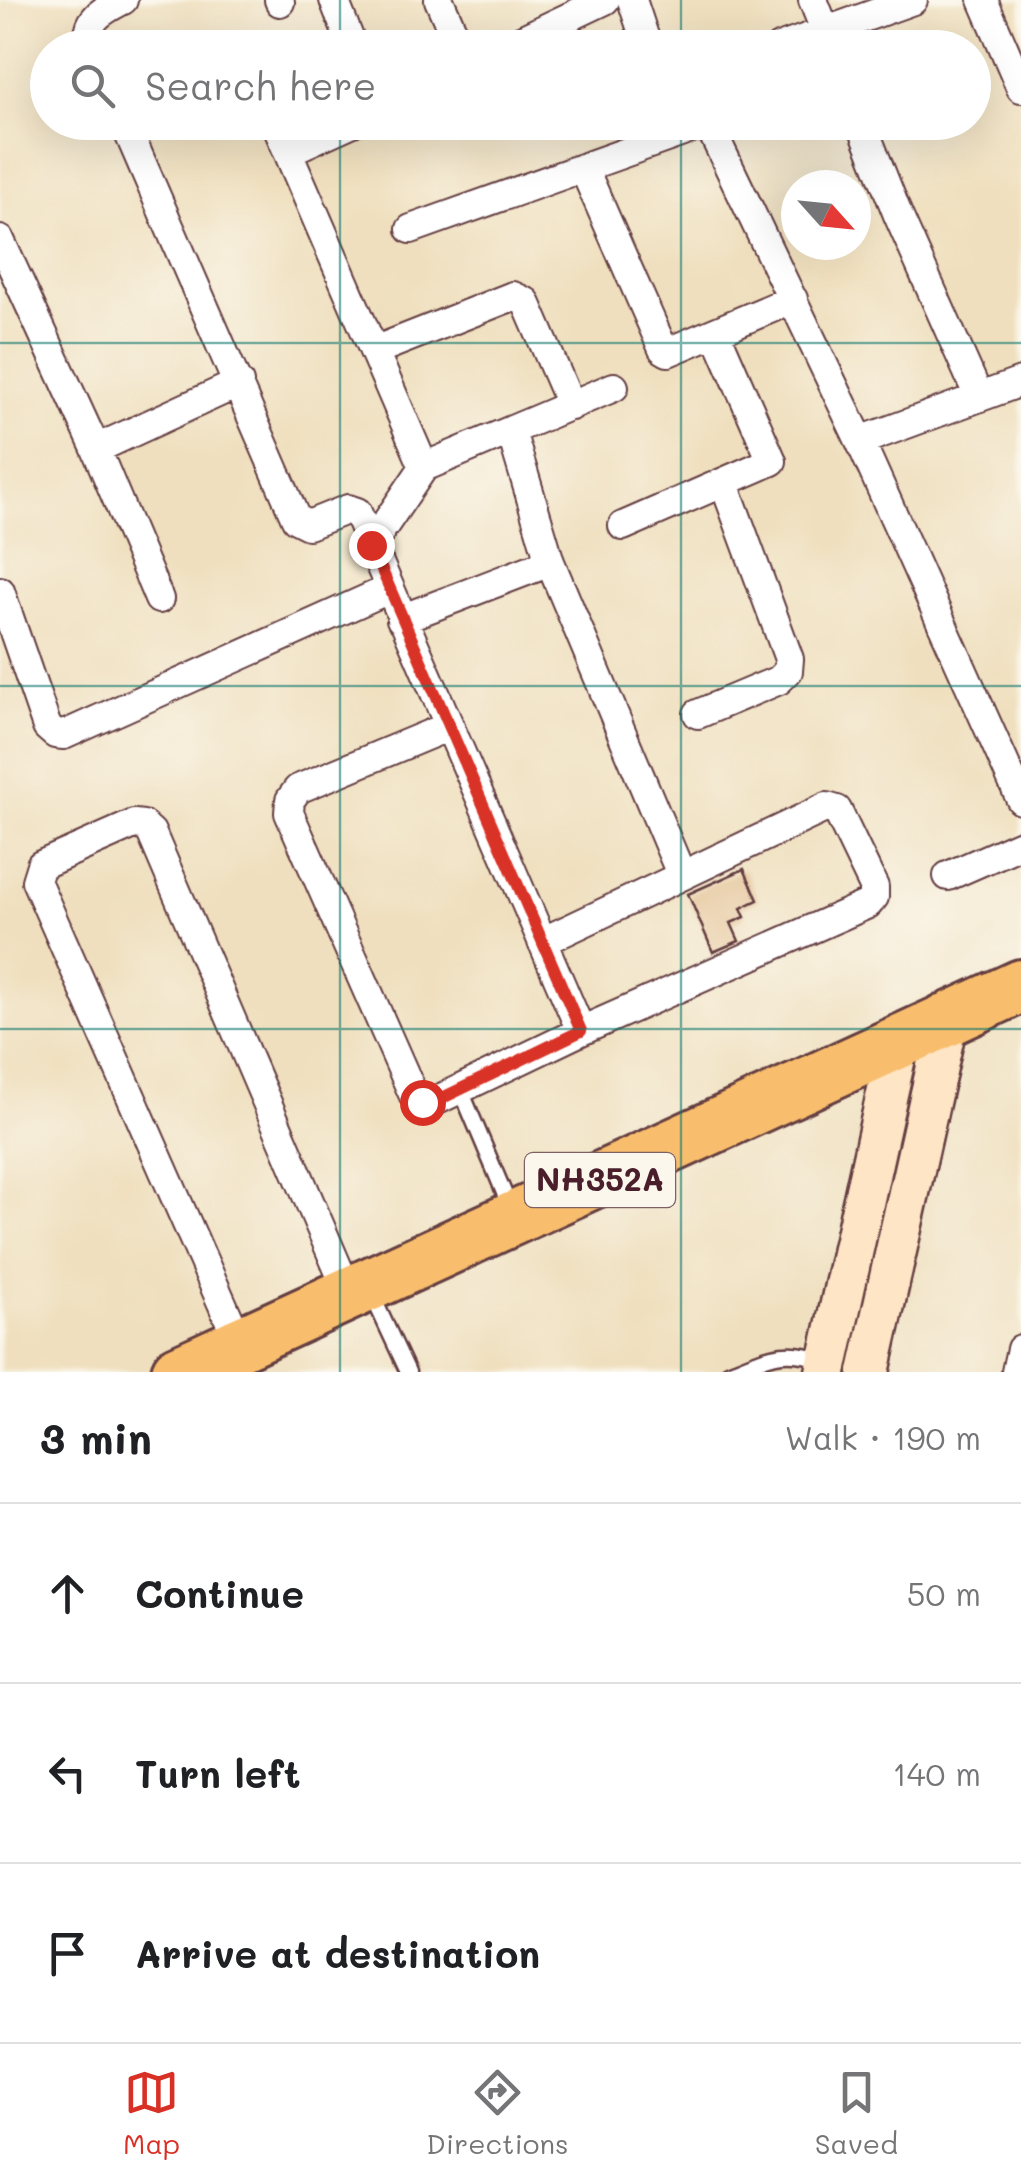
<!DOCTYPE html>
<html lang="en">
<head>
<meta charset="utf-8">
<style>
	body { margin:0; font-family:Mali,sans-serif; background:#f6f6f6; color:#202124 }
	.compass { position:absolute; left:781px; top:170px; width:90px; height:90px; border-radius:50%; background:#fff; box-shadow:0 10px 40px #0002; rotate:117deg }
	.stop { position:absolute; width:30px; height:30px; margin:-22px; border:8px solid #d93025; border-radius:50%; background:#fff }
	.stop.end { background:#d93025; border-color:#fff; box-shadow:0 2px 10px #0008 }
	.list { margin:0; padding:0; list-style:none }
	h2 { display:flex; justify-content:space-between; align-items:center; height:130px; margin:0; padding:0 40px; font-size:42px }
	h2 small { font-size:32px; font-weight:400; color:#757577 }
	.list li { display:grid; grid-template-columns:65px 1fr auto; gap:30px; align-items:center; box-sizing:border-box; height:180px; padding:0 40px; border-top:2px solid #e0e0e0 }
	.list b { display:block; font-size:38px; white-space:nowrap }
	.list em { font-size:32px; font-style:normal; color:#757577 }
	.icon { flex:none; width:55px; height:55px; fill:none; stroke:currentColor; stroke-width:2; stroke-linecap:round; stroke-linejoin:round }
	.map { position:relative; flex:none; width:1021px; height:1372px; overflow:hidden }
	.search { position:absolute; background:#fff; box-shadow:0 10px 40px #0002; left:30px; right:30px; top:30px; height:110px; display:flex; align-items:center; gap:25px; box-sizing:border-box; padding:0 35px; border-radius:55px; color:#757577; font-size:38px }
	.sheet { height:670px; background:#fff }
	nav { display:flex; justify-content:space-around; align-items:center; box-sizing:border-box; height:140px; border-top:2px solid #e0e0e0; background:#fff; font-size:28px; color:#757577 }
	nav a { display:grid; justify-items:center; gap:5px }
	nav .on { color:#d93025 }
	.map>svg:first-child { display:block }
	.building { fill:#e1bb8b }
	.lines { fill:none; stroke-linecap:round; stroke-linejoin:round }
	.lane-casing { stroke:#633c41; stroke-width:19 }
	.street-casing { stroke:#633c41; stroke-width:32 }
	.secondary-casing { stroke:#633c41; stroke-width:45 }
	.highway-casing { stroke:#633c41; stroke-width:58 }
	.lane { stroke:#fff; stroke-width:14 }
	.street { stroke:#fff; stroke-width:28 }
	.secondary { stroke:#fde5c5; stroke-width:40 }
	.highway { stroke:#f9be6d; stroke-width:52 }
	.route { stroke:#d93025; stroke-width:12 }
	.grid { fill:none; stroke:#0f766e; stroke-width:2.5; stroke-opacity:0.55 }
	.labels { text-anchor:middle; stroke-width:10; stroke-linejoin:round; paint-order:stroke }
	.shield { fill:#fbf7ec; stroke:#7f6065; stroke-width:2.5 }
	.shield-label { font-size:32px; font-weight:bold; fill:#4a1f2b }
</style>
</head>
<body>
<div class="map">
<svg width="1021" height="1372" viewBox="0 0 1021 1372">
	<rect width="100%" height="100%" fill="#fbf7ec"/>
	<filter id="ink" filterUnits="userSpaceOnUse"><feTurbulence type="fractalNoise" baseFrequency=".01" numOctaves="2"/><feDisplacementMap in="SourceGraphic" scale="20" xChannelSelector="R" yChannelSelector="G"/><feConvolveMatrix kernelMatrix="1 2 1 2 8 2 1 2 1" color-interpolation-filters="sRGB"/></filter>
	<filter id="wash" filterUnits="userSpaceOnUse"><feTurbulence type="fractalNoise" baseFrequency=".0048" numOctaves="4" result="noise"/><feDisplacementMap in="SourceGraphic" scale="40" xChannelSelector="R" yChannelSelector="G"/><feGaussianBlur stdDeviation="2.25" result="paint"/><feColorMatrix in="noise" values="0 0 0 0 0 0 0 0 0 0 0 0 0 0 0 0 0 1.4 0 .05"/><feComposite in="paint" operator="in"/></filter>
	<g filter="url(#wash)">
		<rect width="100%" height="100%" fill="#efdfbe"/>
		<g id="blocks">
			<!-- building -->
			<path class="building" d="M 744,869 L 758,900 L 741,908 L 745,917 L 731,923 L 739,941 L 713,952 L 688,894 Z"/>
		</g>
	</g>
	<g filter="url(#ink)">
		<use href="#blocks" fill-opacity="0" stroke="#633c41" stroke-width="2.5"/>
		<g class="lines">
			<!-- lane casing -->
			<g class="lane-casing">
				<path id="lane" d="M 460,1088 L 510,1207
					M 372,1295 L 408,1372
					M 728,1372 C 769,1356 784,1346 827,1361"/>
			</g>
			<!-- street casing -->
			<g class="street-casing">
				<path id="street" d="M 279,0 L 280,2
					M 334,0 L 353,48
					M 439,0 L 460,48
					M 632,0 L 648,48
					M 813,0 L 831,45
					M 983,0 L 1021,88
					M 93,48 C 81,21 102,11 123,0
					M 504,48 L 605,0
					M 779,48 L 913,0
					M 124,122 L 296,519 L 308,525 L 348,509 L 357,512 L 581,1031
					M 275,122 L 424,467
					M 861,122 L 898,215 L 979,397
					M 289,151 L 353,122
					M 584,169 L 663,349 L 668,352 L 793,299
					M 411,229 L 708,123 L 860,441 L 1021,800
					M 0,240 L 96,449 L 159,599
					M 374,351 L 513,296 L 526,302 L 571,406
					M 511,431 L 550,562 L 681,874
					M 860,441 L 1021,382
					M 96,449 L 239,383
					M 623,526 L 772,461 L 716,333
					M 371,545 L 424,467 L 614,387
					M 0,591 L 47,727 L 55,734 L 64,735 L 389,589
					M 401,619 L 550,562
					M 698,714 L 779,680 L 788,671 L 789,659 L 724,483
					M 447,727 L 298,789 L 290,800 L 289,813 L 414,1096 L 422,1102 L 431,1103 L 581,1031 L 868,904 L 874,897 L 874,887 L 837,810 L 827,807 L 542,942
					M 948,876 L 1021,844
					M 240,1344 L 36,881 L 41,865 L 134,824 L 143,825 L 151,832 L 349,1294
					M 1016,1372 L 1021,1349"/>
			</g>
			<!-- secondary casing -->
			<g class="secondary-casing">
				<path id="secondary" d="M 826,1372 L 898,1044
					M 869,1372 L 947,1022"/>
			</g>
			<!-- highway casing -->
			<g class="highway-casing">
				<path id="highway" d="M 178,1372 L 1021,986"/>
			</g>
			<!-- lane -->
			<use href="#lane" class="lane"/>
			<!-- street -->
			<use href="#street" class="street"/>
			<!-- secondary -->
			<use href="#secondary" class="secondary"/>
			<!-- highway -->
			<use href="#highway" class="highway"/>
		</g>
	</g>
	<g class="lines" filter="url(#ink)">
		<!-- route -->
		<path class="route" d="M 371,545 L 581,1031 L 432,1103 L 422,1102"/>
	</g>
	<!-- grid -->
	<path class="grid" d="M 340,0 L 340,48M 681,0 L 681,48M 340,122 L 340,1372M 681,122 L 681,1372M 0,343 L 1021,343M 0,686 L 1021,686M 0,1029 L 1021,1029"/>
	<g class="labels">
		<!-- shield labels -->
		<rect class="shield" x="525" y="1153" width="150" height="54" rx="8"/>
		<g class="shield-label">
			<text x="600" y="1191">NH352A</text>
		</g>
	</g>
</svg>
<svg class="compass" viewBox="-18 -18 36 36"><path d="M0-13l5 13h-10z" fill="#e53935"/><path d="M0 13l5-13h-10z" fill="#757577"/></svg>
<div class="stop" style="left:422px;top:1102px"></div>
<div class="stop end" style="left:371px;top:545px"></div>
<div class="search"><svg class="icon" aria-label="search" viewBox="0 0 24 24"><circle cx="10" cy="10" r="6"/><path d="M15 15l6 6"/></svg>Search here</div>
</div>
<section class="sheet">
<h2>3 min<small>Walk · 190 m</small></h2>
<ul class="list">
<li><svg class="icon" aria-label="ahead" viewBox="0 0 24 24"><path d="M12 20V5M6 11l6-6 6 6"/></svg><div><b>Continue</b></div><em>50 m</em></li>
<li><svg class="icon" aria-label="left" viewBox="0 0 24 24"><path d="M17 20v-9H6M10 6l-5 5 5 5"/></svg><div><b>Turn left</b></div><em>140 m</em></li>
<li><svg class="icon" aria-label="arrive" viewBox="0 0 24 24"><path d="M6 21V4h12l-3 4 3 4H6"/></svg><div><b>Arrive at destination</b></div></li>
</ul>
</section>
<nav>
<a class="on"><svg class="icon" aria-label="map" viewBox="0 0 24 24"><path d="M3 6l6-2 6 2 6-2v14l-6 2-6-2-6 2zM9 4v14M15 6v14"/></svg>Map</a>
<a><svg class="icon" aria-label="directions" viewBox="0 0 24 24"><path d="M12 3l9 9-9 9-9-9zM9 14v-3h6M13 9l2 2-2 2"/></svg>Directions</a>
<a><svg class="icon" aria-label="saved" viewBox="0 0 24 24"><path d="M7 4h10v16l-5-4-5 4z"/></svg>Saved</a>
</nav>
</body>
</html>
